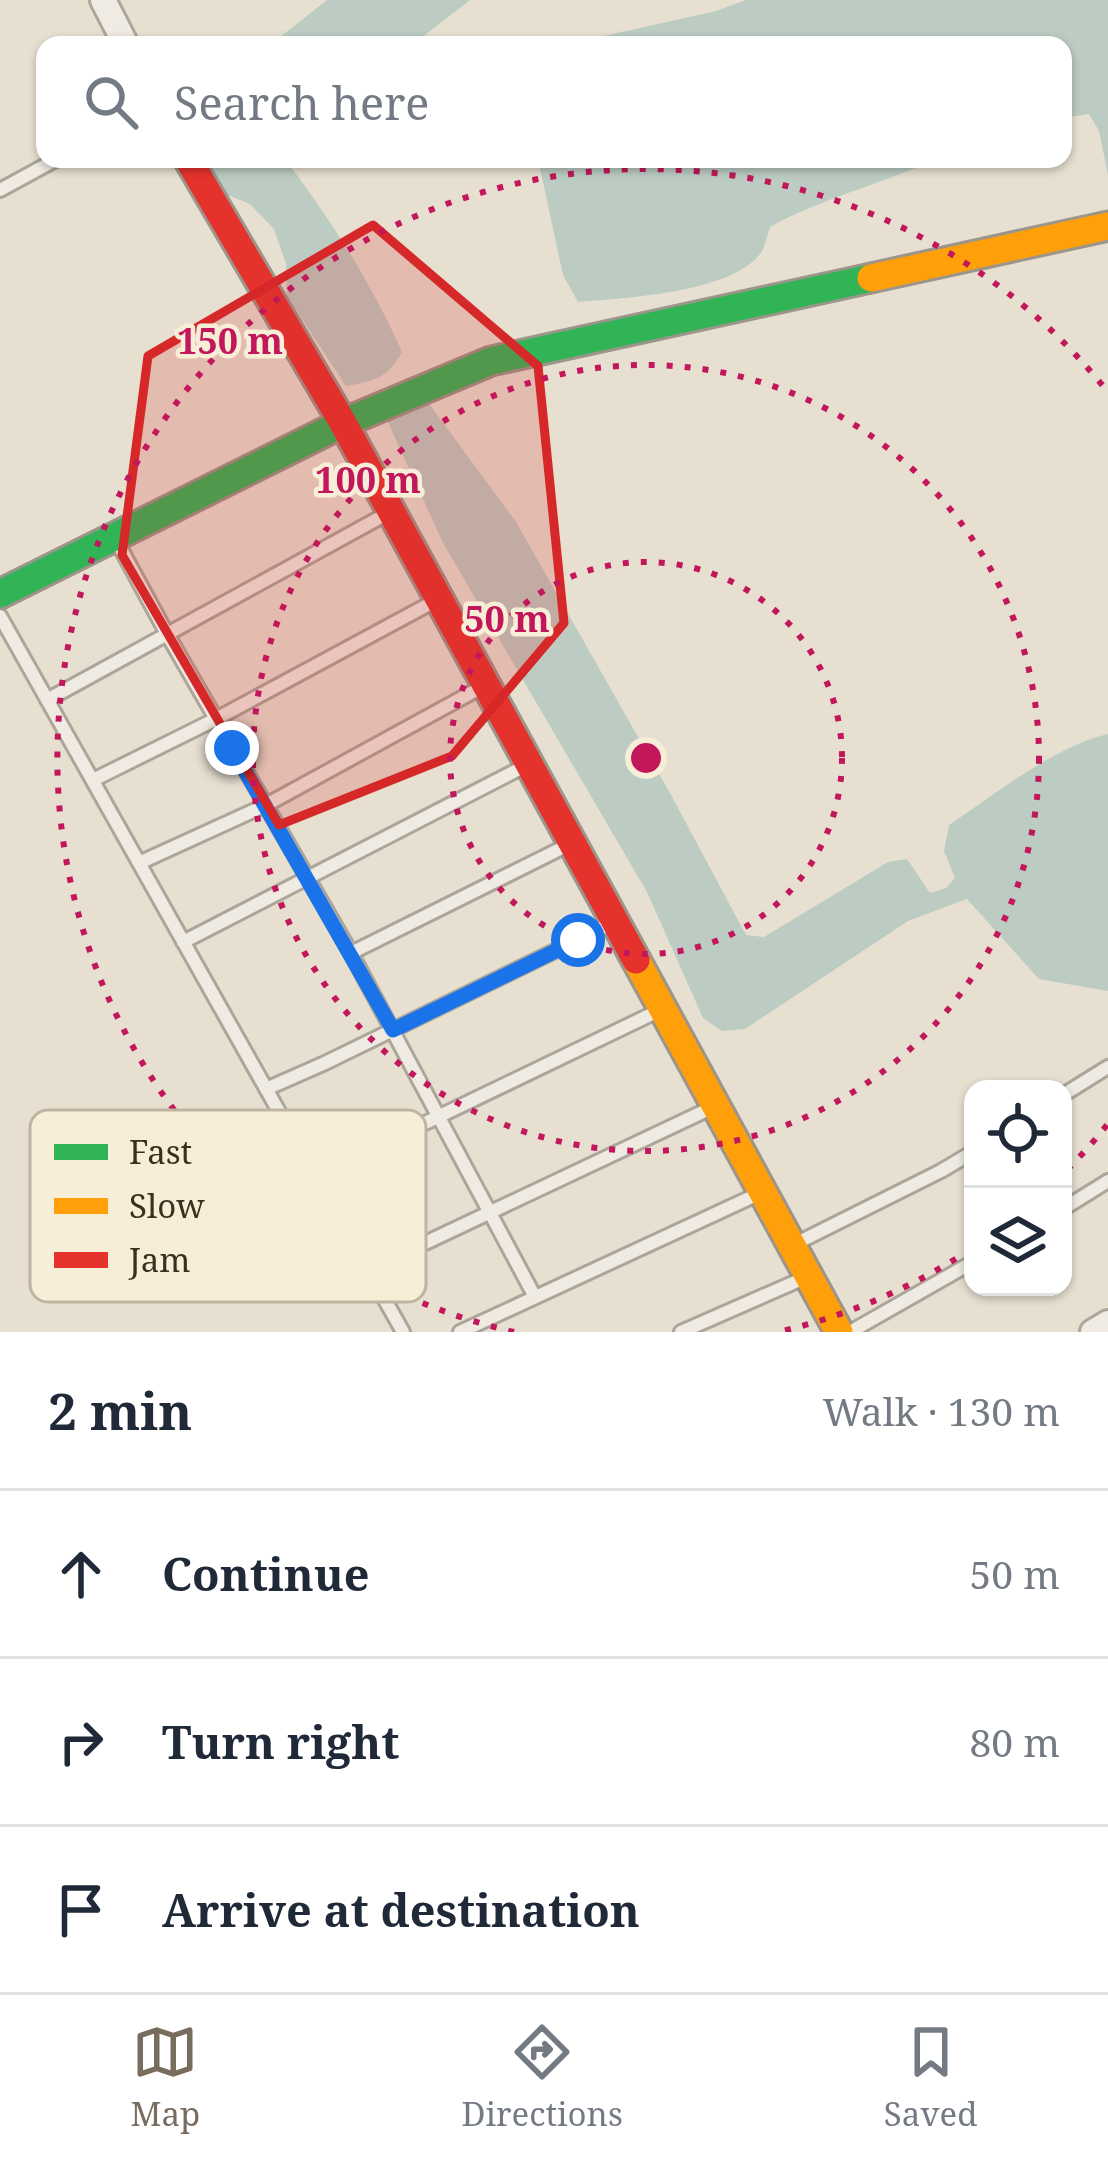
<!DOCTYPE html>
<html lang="en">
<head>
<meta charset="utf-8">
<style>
	body { margin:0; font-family:"Noto Serif",serif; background:#f6f6f7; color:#1f2937 }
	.controls { position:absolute; right:36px; bottom:36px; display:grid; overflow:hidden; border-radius:24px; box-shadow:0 3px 9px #0004 }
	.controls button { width:108px; height:108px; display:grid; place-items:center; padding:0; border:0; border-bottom:3px solid #e0e1e3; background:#fff; color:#1f2937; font:60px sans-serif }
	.stop { position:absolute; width:36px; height:36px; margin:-27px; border:9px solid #1a73e8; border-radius:50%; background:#fff }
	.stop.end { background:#1a73e8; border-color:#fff; box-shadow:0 3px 12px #0008 }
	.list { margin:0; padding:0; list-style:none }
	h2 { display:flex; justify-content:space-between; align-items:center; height:156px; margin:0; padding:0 48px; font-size:51px }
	h2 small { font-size:39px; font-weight:400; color:#747a83 }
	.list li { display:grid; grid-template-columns:78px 1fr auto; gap:36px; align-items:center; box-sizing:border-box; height:168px; padding:0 48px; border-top:3px solid #e0e1e3 }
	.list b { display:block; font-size:45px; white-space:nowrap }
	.list em { font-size:39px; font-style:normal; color:#747a83 }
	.icon { flex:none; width:66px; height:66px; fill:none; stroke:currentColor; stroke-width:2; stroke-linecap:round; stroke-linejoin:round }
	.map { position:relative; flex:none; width:1108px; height:1332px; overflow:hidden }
	.search { position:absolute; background:#fff; box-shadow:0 3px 9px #0004; left:36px; right:36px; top:36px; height:132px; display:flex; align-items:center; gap:30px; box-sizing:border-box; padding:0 42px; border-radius:24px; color:#747a83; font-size:45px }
	.sheet { height:660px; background:#fff }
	nav { display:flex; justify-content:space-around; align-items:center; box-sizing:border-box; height:168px; border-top:3px solid #e0e1e3; background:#fff; font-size:33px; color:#747a83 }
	nav a { display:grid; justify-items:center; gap:6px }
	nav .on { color:#786c5e }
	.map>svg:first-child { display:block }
	.water { fill:#bcccc2 }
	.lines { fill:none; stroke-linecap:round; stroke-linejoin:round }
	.lane-casing { stroke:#ada599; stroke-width:18 }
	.street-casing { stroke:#ada599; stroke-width:30 }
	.fast-casing { stroke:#9c958a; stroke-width:33 }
	.slow-casing { stroke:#9c958a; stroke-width:33 }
	.jam-casing { stroke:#9c958a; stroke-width:33 }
	.lane { stroke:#efebe3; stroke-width:12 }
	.street { stroke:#efebe3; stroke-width:24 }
	.fast { stroke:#30b455; stroke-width:27 }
	.slow { stroke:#ff9f0a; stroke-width:27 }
	.jam { stroke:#e5322d; stroke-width:27 }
	.route { stroke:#1a73e8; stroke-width:15 }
	.marked { fill:#d62828; fill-opacity:0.2; stroke:#d62828; stroke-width:9; stroke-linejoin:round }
	.ring { fill:none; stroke:#c2185b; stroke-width:6; stroke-dasharray:6 12 }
	.key { fill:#f7eed8; stroke:#bfb4a1; stroke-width:3 }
	.key-label { font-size:33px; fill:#3d2e20 }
	.centre { fill:#c2185b; stroke:#f7eed8; stroke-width:6 }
	.ring-label { font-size:36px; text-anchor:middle; font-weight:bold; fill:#c2185b; stroke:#f7eed8; stroke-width:9; stroke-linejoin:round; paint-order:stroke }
</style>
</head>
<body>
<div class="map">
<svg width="1108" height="1332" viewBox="0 0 1108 1332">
	<rect width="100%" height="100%" fill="#e7e0d1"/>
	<!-- water -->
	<path class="water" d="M 327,0 L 470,0 L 412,45 L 270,45 Z
		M 746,0 L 1108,0 L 1108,175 L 1099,131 L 1089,114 L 1063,118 L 1063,45 L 587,45 L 604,36 L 716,11 Z
		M 208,159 L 285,159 C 331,220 371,282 402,352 C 388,378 374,381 346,386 L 287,296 L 286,264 L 274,229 L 250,204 L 225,194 Z
		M 538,159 L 937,159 C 882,184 822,198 770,227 C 767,235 765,248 760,254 C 730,293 624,298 578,302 L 563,275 Z
		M 427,401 L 516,522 L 671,795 L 746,935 L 764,937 L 888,862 L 907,859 L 930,893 L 946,888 L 955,878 L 944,851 L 949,825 C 996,794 1053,747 1108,734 L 1108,991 L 1039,979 L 967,899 L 908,921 L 745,1029 L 722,1031 L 703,1018 L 647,892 L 443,543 L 387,420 Z"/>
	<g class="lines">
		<!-- lane casing -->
		<g class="lane-casing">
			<path id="lane" d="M 0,190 L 57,159
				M 115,538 L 167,634 L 351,953 L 535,1297
				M 0,616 L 403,1332
				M 47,700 L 390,512
				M 93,780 L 216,719 L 433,602
				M 139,863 L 266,805 L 480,688
				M 183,942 L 523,767
				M 351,953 L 566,846
				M 266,1089 L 325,1063 L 614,922
				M 1063,1095 L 1108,1067
				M 315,1176 L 656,1012
				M 1063,1209 L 1108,1181
				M 793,1245 L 941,1171 L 973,1152
				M 368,1270 L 709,1109
				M 460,1332 L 756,1195
				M 681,1332 L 802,1279
				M 850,1332 L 973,1262"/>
		</g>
		<!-- street casing -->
		<g class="street-casing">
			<path id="street" d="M 103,0 L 126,45
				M 1093,1332 L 1108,1323"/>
		</g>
		<!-- fast casing -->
		<g class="fast-casing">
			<path id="fast" d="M 0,594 L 343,423 L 491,361 L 871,278"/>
		</g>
		<!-- slow casing -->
		<g class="slow-casing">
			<path id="slow" d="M 871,278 L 1108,226
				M 636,960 L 839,1332"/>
		</g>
		<!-- jam casing -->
		<g class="jam-casing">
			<path id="jam" d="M 188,159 L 343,423 L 636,960"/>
		</g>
		<!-- lane -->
		<use href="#lane" class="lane"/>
		<!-- street -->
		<use href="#street" class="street"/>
		<!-- fast -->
		<use href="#fast" class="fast"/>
		<!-- slow -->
		<use href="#slow" class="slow"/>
		<!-- jam -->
		<use href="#jam" class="jam"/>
	</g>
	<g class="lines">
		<!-- route -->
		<path class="route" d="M 232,748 L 393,1030 L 578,940"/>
	</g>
	<!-- marked area -->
	<path class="marked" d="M 373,225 L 538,366 L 564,623 L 452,756 L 279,825 L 122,555 L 148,356 Z"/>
	<!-- distance rings -->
	<g class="ring">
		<circle cx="646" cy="758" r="196"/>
		<circle cx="646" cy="758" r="393"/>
		<path d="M1107 1125A589 589 0 0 1 1066 1171M971 1249A589 589 0 0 1 778 1332M514 1332A589 589 0 1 1 1107 391"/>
	</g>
	<!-- legend -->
	<rect x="30" y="1110" width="396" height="192" rx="18" class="key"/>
	<rect x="54" y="1144" width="54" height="16" fill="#30b455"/>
	<rect x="54" y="1198" width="54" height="16" fill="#ff9f0a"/>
	<rect x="54" y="1252" width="54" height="16" fill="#e5322d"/>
	<g class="key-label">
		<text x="129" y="1164">Fast</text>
		<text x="129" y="1218">Slow</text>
		<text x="129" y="1272">Jam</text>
	</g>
	<circle cx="646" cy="758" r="18" class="centre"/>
	<g class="ring-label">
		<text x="230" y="354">150 m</text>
		<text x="368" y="493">100 m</text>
		<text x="507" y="632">50 m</text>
	</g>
</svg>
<div class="controls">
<button><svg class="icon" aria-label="locate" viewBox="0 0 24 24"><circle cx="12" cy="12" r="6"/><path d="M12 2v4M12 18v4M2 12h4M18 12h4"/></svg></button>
<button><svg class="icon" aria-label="layers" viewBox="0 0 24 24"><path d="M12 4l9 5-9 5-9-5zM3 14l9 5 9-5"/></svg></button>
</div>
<div class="stop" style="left:578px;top:940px"></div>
<div class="stop end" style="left:232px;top:748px"></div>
<div class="search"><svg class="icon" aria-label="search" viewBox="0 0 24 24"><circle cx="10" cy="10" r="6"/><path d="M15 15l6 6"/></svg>Search here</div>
</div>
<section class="sheet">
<h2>2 min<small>Walk · 130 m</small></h2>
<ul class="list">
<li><svg class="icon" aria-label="ahead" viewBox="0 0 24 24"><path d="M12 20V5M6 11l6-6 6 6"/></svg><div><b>Continue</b></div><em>50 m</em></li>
<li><svg class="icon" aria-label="right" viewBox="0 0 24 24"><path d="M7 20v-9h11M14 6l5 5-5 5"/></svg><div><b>Turn right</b></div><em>80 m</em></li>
<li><svg class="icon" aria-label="arrive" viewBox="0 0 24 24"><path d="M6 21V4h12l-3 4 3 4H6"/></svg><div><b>Arrive at destination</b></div></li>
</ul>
</section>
<nav>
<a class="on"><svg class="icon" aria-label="map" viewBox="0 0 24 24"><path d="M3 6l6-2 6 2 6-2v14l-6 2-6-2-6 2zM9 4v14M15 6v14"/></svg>Map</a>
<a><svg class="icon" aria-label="directions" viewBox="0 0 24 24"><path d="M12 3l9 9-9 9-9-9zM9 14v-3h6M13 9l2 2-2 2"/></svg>Directions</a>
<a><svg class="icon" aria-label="saved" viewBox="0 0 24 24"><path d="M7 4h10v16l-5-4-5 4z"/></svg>Saved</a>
</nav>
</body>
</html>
